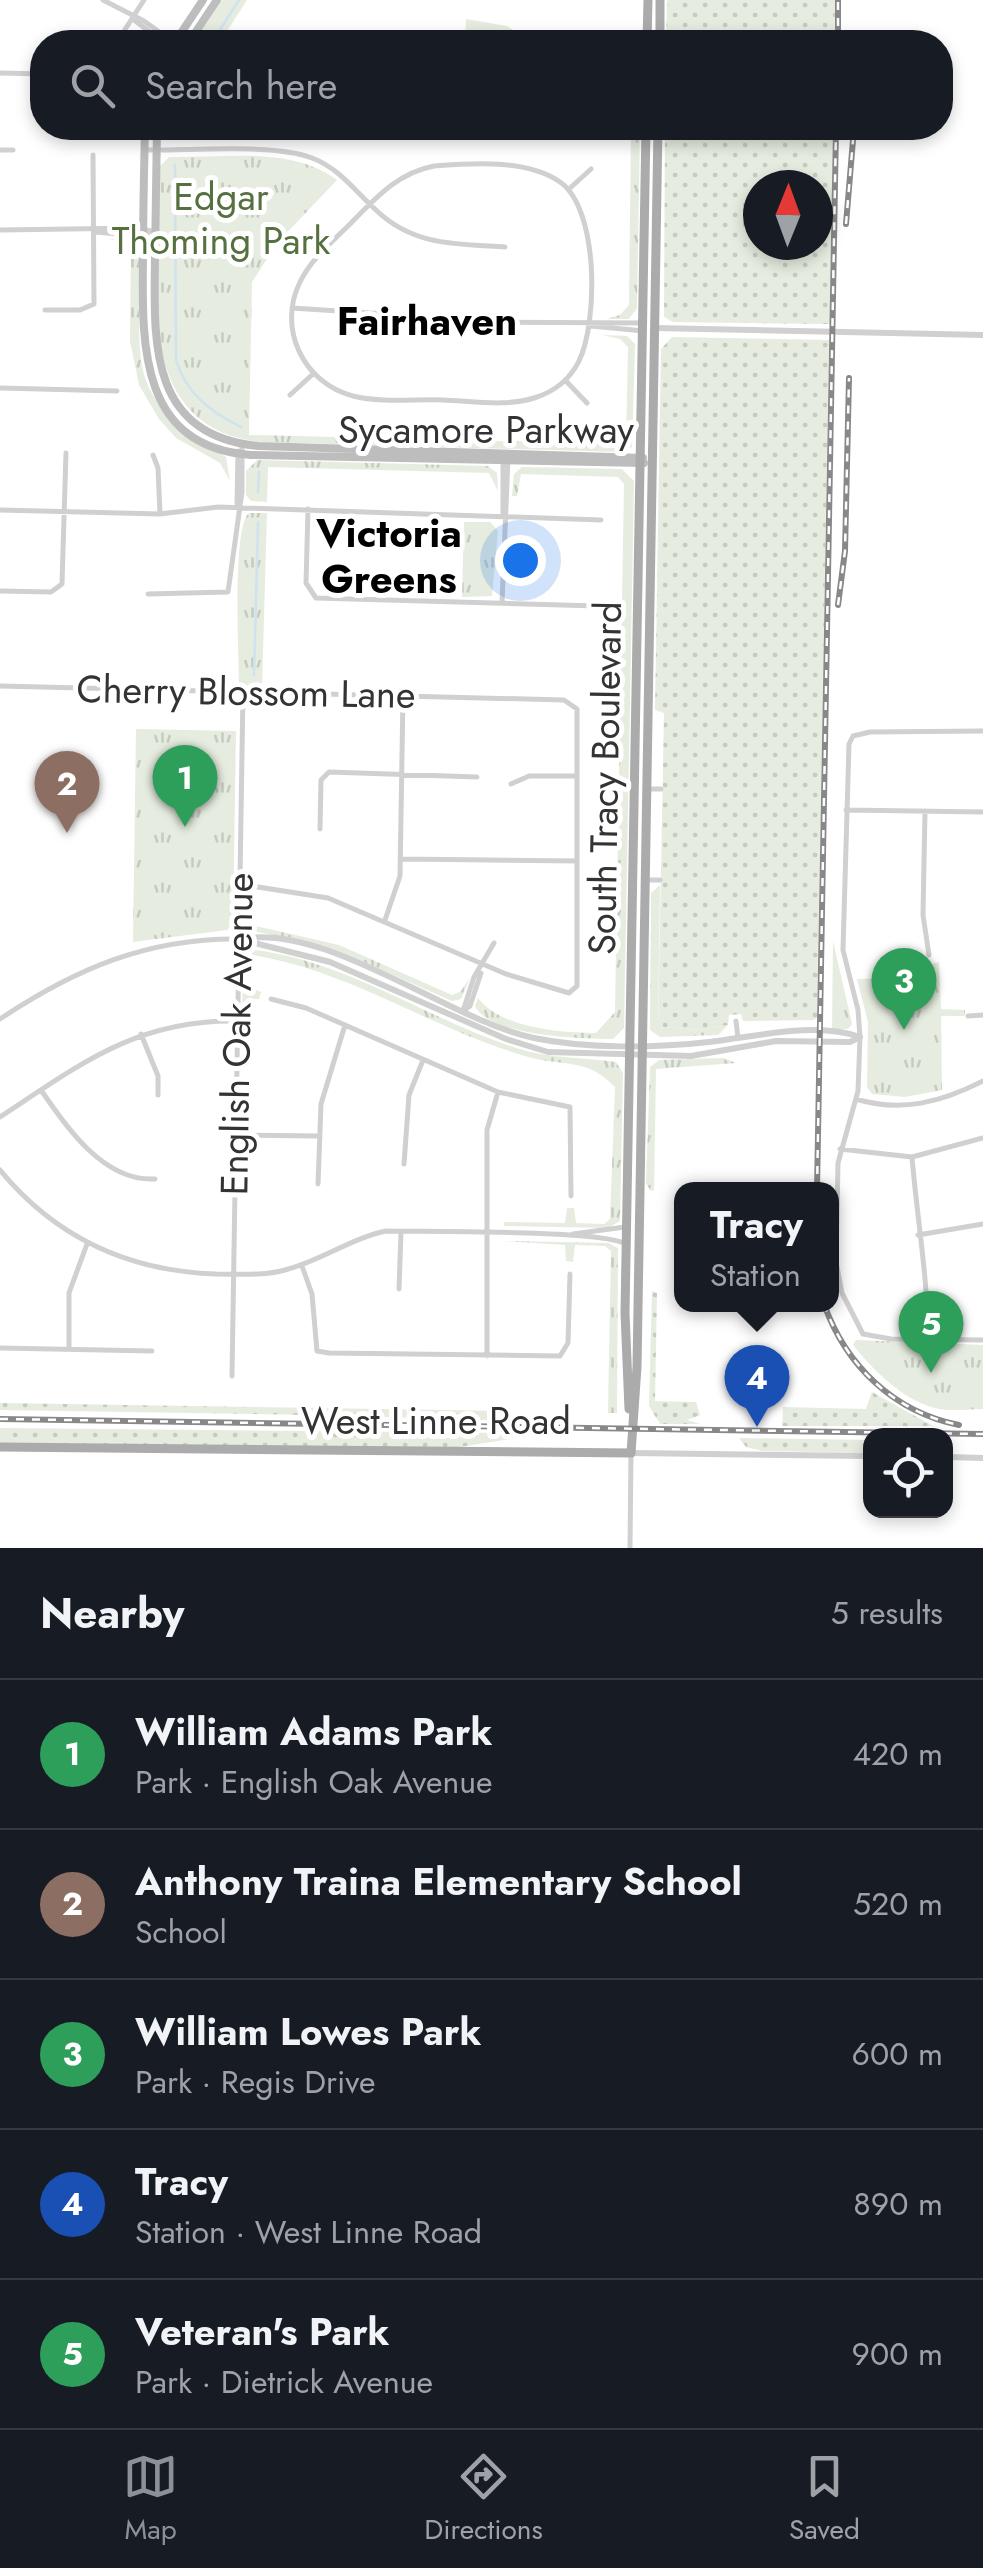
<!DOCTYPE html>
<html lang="en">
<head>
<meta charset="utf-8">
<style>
	body { margin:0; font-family:Jost,sans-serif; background:#242831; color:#f1f3f6 }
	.controls { position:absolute; right:30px; bottom:30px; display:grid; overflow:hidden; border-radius:20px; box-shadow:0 5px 15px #0003 }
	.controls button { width:90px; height:90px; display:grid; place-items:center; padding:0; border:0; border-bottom:2px solid #363941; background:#171b24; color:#f1f3f6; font:50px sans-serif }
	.compass { position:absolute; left:743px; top:170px; width:90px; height:90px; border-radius:50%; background:#171b24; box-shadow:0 5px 15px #0003; rotate:1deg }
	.you { position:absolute; left:520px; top:560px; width:35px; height:35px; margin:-25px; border:8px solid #fff; border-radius:50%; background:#1a73e8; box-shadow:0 0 0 15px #1a73e833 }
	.badge { display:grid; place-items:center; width:65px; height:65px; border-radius:50%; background:#8c9099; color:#fff; font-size:32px; font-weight:700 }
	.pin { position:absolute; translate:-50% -82px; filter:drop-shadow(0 2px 5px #0008) }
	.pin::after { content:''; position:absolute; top:52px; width:35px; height:30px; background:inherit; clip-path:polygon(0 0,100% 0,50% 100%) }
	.popup { position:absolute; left:674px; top:1182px; width:165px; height:130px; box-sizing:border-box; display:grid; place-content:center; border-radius:20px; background:#171b24; filter:drop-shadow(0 2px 8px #0005); font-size:32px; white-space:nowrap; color:#9ea1a6 }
	.popup b { font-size:38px; color:#f1f3f6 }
	.popup::after { content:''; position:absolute; left:50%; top:100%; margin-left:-20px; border:20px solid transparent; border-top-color:#171b24 }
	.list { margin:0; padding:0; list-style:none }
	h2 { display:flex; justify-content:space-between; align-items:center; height:130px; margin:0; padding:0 40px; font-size:42px }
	h2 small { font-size:32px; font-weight:400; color:#9ea1a6 }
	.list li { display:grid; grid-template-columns:65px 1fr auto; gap:30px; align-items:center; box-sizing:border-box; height:150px; padding:0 40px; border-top:2px solid #363941 }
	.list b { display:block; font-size:38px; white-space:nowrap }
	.list p { margin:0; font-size:32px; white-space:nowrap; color:#9ea1a6 }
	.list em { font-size:32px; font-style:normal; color:#9ea1a6 }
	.icon { flex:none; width:55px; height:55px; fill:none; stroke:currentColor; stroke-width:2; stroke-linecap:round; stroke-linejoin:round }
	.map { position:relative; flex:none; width:983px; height:1548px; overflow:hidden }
	.search { position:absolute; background:#171b24; box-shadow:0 5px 15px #0003; left:30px; right:30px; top:30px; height:110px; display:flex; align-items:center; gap:25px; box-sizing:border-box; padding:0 35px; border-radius:40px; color:#9ea1a6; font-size:38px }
	.sheet { height:880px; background:#171b24 }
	nav { display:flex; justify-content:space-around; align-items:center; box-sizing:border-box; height:140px; border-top:2px solid #363941; background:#171b24; font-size:28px; color:#9ea1a6 }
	nav a { display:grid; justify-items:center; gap:5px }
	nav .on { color:#8c9099 }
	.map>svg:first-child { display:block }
	.grass { fill:url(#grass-dots); fill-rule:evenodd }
	.park { fill:url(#park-tufts) }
	.garden { fill:#e6ecdf }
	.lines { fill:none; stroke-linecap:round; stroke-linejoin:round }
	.stream { stroke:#cfe2ee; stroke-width:2.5 }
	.minor { stroke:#d0d0d0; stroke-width:5 }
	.tertiary { stroke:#d0d0d0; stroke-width:6 }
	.secondary { stroke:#bdbdbd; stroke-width:8 }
	.primary { stroke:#ababab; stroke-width:9 }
	.rail-casing { stroke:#888; stroke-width:6 }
	.rail { stroke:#fff; stroke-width:2.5; stroke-dasharray:8; stroke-linecap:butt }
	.labels { text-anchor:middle; stroke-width:10; stroke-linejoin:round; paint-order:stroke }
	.park-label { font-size:38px; fill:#56703f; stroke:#fff }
	.street-label { font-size:38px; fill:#333; stroke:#fff }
	.neighbourhood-label { font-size:40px; font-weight:bold; fill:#000; stroke:#fff }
</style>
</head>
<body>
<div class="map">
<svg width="983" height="1548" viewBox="0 0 983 1548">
	<defs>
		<pattern id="grass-dots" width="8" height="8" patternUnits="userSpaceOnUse" patternTransform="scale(2.5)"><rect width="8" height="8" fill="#e6ecdf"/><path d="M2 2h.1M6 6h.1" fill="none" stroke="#c6cbc0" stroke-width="1.8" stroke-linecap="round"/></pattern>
		<pattern id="park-tufts" width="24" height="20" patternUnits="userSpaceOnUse" patternTransform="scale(2.5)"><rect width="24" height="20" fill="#e6ecdf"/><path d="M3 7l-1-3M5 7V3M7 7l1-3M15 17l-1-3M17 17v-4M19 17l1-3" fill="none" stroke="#c6cbc0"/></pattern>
	</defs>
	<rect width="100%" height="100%" fill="#fff"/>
	<!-- grass -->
	<path class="grass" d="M 667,0 L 835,0 L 835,42 L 666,42 Z
		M 665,128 L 833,128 L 830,324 L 673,322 L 664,317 ZM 818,185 L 818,245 L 758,245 L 758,185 Z
		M 672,337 L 829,340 L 817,1018 L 813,1020 L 743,1021 L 741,1014 L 729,1015 L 728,1025 L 700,1030 L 658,1027 L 664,713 L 655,710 L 661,349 Z
		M 652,1291 L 657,1293 L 655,1401 L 696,1402 L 700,1415 L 687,1420 L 700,1424 L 660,1424 L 649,1406 Z
		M 872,1392 L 933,1426 L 782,1426 L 783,1407 L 866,1409 Z
		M 0,1403 L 512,1411 L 505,1421 C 335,1414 169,1413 0,1410 Z
		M 0,1428 L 512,1433 L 510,1439 L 453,1448 L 0,1444 Z
		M 739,1438 L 870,1440 L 870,1453 L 763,1451 L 746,1447 Z"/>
	<!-- park -->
	<path class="park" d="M 222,0 L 247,0 L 220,42 L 194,42 Z
		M 631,128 L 640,128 L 637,308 L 629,319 L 606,319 L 620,315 L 629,305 Z
		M 169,157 C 223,158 292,146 337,180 L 278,242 L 252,282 L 249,435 L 626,444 L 628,347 L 620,339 L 603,335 L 627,336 L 635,344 L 632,447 L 621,452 L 261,442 C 124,428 159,264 160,166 Z
		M 109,239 L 132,240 L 139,246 C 145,358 114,392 226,457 L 230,481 L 220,463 L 176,438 L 159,419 L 139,385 L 130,341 L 131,245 Z
		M 257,460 L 488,466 L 497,473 L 498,491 L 489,473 L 268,467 L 267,502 L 251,501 L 246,495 L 246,471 Z
		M 522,467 L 622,469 L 634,481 L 624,1028 L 613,1039 C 582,1039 489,1036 475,1006 L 478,998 C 500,1027 556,1033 596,1033 L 615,1012 L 624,484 L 618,477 L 521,474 L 517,496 L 512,496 L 514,474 Z
		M 249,513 L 267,513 L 262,687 L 239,686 C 239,656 232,527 249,513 Z
		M 464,522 L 490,522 L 498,531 L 492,596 L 462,597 Z
		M 136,729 L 236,731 L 233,923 L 227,930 L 133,942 Z
		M 660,885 L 658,1027 L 700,1030 L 728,1025 L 718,1035 L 660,1037 L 650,1030 L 651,893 Z
		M 245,901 L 250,901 L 250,919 L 256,926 L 339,945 L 452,995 L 460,992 L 470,978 L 461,999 L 452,1001 L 357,959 L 315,944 L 253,931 L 245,923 Z
		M 833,941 L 852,1024 L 848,1029 L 832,1030 Z
		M 255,950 C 349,962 427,1019 516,1048 C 550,1059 583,1057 616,1062 L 623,1073 L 620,1221 L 608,1228 L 504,1226 L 504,1222 L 565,1223 L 567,1208 L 574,1208 L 576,1223 L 604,1224 L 610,1219 L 615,1087 C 585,1056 565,1068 525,1056 C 432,1029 351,971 253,955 L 247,961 L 247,986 L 261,992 L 259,999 L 246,999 L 242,1051 L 243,962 Z
		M 939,962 L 941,1009 L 965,1010 L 965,1016 L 941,1016 L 942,1090 L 905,1097 L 872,1094 L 867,1087 L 868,1022 L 857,979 L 912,978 L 924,966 Z
		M 724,1058 L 736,1063 L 656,1069 L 654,1191 L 650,1190 L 646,1183 L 650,1067 L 659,1060 Z
		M 503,1241 L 608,1243 L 618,1248 L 617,1413 L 608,1413 L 611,1251 L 605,1246 L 575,1245 L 573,1262 L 566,1261 L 565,1245 Z
		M 856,1340 L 983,1345 L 983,1409 C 968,1409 949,1412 935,1408 C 903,1400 872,1369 853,1345 Z"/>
	<!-- garden -->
	<path class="garden" d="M 466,19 L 507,26 L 531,42 L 465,42 Z"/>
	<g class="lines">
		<!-- stream -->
		<path class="stream" d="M 212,42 L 239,0
			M 175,128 L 175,133
			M 175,165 L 176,360 C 186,394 211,412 241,427
			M 258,492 L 259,472
			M 254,675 L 258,523"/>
		<!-- minor -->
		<path class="minor" d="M 103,0 L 144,21 L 173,42
			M 134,20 L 163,42
			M 117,42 L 144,0
			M 0,73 L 42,74
			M 0,150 L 13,150
			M 145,150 C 189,151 274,143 312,158 C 339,168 356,192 377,211 C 414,246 457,244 505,247
			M 434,166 C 472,163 527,159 560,182 C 599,209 598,322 579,361 C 570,379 554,392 534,398 C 506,407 472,401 443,400 C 414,399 381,403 353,396 C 303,383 277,328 300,282 C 311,259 332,242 349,225 C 375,199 397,173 434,166 Z
			M 569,189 L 591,169
			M 0,230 L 138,228 L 155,232
			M 96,232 L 138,236 L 154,233
			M 292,308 L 385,314
			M 45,310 L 80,310 L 94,304 L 93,155
			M 465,322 L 643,323
			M 591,326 L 644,331
			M 565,380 L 587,403
			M 0,388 L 117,391
			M 290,395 L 314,373
			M 153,455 L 158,468 L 160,514
			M 503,461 L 503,514
			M 237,504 L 238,451
			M 308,509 L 306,583 L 316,598 L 597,606
			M 0,510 L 160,514 L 218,507 L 601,520
			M 0,591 L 51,592 L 62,584 L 66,453
			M 148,594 L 228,592 L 242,492 L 242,444
			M 502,603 L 508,458
			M 0,686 L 564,700 L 577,709 L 577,986 L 569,993 L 506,974 L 328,898 L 239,884
			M 983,731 L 870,732 L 853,736 L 849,744 L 843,950 L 858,1010 L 860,1037 L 858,1091 L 838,1163 L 836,1262 L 842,1293 L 863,1334 L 891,1339 L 983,1340
			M 511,784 L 529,776 L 577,776
			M 647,789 L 661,789
			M 846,810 L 983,812
			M 925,811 L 923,915 L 929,955
			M 320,829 L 321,780 L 329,772 L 477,777
			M 400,859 L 577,861
			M 645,880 L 660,880
			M 385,920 L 400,876 L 403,696
			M 271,999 L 306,1008 L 498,1092 L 570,1107 L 571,1196
			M 463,1011 L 474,977 L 494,943
			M 463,1011 L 470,1006 L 481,973
			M 968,1016 L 983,1015
			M 0,1019 C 75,969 147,938 239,939
			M 736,1021 L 738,1038
			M 141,1034 L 158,1076 L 158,1095
			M 41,1090 C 66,1127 104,1182 155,1179
			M 856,1099 C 901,1113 942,1102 983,1081
			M 0,1117 C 79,1065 137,1019 237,1021
			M 236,1135 L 318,1136
			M 840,1149 L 912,1157 L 983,1138
			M 912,1157 C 917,1218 928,1278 928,1339
			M 404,1164 L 409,1095 L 423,1060
			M 0,1170 C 56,1238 128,1271 216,1274 C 239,1274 263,1276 285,1270 C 321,1261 349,1239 386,1231 C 424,1232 604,1230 625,1244
			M 318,1184 L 321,1104 L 345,1025
			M 573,1234 L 625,1227
			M 918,1235 L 983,1224
			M 302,1266 L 312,1294 L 317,1351 L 329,1353 L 560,1356 L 568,1343 L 570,1274
			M 399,1289 L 401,1232
			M 69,1347 L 69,1293 L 87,1244
			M 0,1348 L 152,1351
			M 487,1356 L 487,1130 L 498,1092
			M 232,1376 L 243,692
			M 630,1548 L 631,1453"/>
		<!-- tertiary -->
		<path class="tertiary" d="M 655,328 L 983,335
			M 239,939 L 330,962 L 506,1039 L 548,1052 L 691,1056 L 776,1041 L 850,1042 L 860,1037
			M 240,939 C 328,923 446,1019 534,1038 C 587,1049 654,1048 709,1042 C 755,1037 814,1021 860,1037
			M 631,1453 L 870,1456
			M 946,1457 L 983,1458"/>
		<!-- secondary -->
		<path class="secondary" d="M 175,42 L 203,0
			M 189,42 L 217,0
			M 145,128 C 144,171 143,215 143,259 C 142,344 139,447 251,455 L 644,463
			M 157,128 C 156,171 156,214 155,258 C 154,341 148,435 258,446 L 643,458"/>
		<!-- primary -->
		<path class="primary" d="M 647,42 L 648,0
			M 660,42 L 660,0
			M 629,1409 L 625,1313 L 646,128
			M 0,1447 L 631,1453 L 637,1367 L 658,128"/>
		<!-- rail casing -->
		<g class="rail-casing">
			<path id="rail" d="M 838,42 L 838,0
				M 846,224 L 854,128
				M 838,605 L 845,551 L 849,378
				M 817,1190 L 836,128
				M 824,1304 C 846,1366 894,1412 959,1425
				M 0,1419 L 983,1434"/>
		</g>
		<!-- rail -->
		<use href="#rail" class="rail"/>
	</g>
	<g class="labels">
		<!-- park labels -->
		<g class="park-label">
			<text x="221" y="210">Edgar<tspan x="221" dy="44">Thoming Park</tspan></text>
		</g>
		<!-- street labels -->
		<g class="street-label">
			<text x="486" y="443">Sycamore Parkway</text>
			<text transform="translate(246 692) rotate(1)" y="13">Cherry Blossom Lane</text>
			<text transform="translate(605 778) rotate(-89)" y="13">South Tracy Boulevard</text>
			<text transform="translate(237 1034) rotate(-89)" y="13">English Oak Avenue</text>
			<text x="436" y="1434">West Linne Road</text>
		</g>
		<!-- neighbourhood labels -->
		<g class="neighbourhood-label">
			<text x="427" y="335">Fairhaven</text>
			<text x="389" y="547">Victoria<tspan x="389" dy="46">Greens</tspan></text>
		</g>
	</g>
</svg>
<div class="controls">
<button><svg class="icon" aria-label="locate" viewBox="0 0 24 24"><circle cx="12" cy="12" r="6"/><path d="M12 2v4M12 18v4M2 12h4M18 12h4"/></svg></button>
</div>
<svg class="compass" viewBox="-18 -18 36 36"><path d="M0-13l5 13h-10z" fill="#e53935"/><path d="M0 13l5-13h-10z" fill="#9ea1a6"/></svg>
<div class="you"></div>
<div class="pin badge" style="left:185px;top:827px;background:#2e9e5b">1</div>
<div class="pin badge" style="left:67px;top:833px;background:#8d6e63">2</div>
<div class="pin badge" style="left:904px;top:1030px;background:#2e9e5b">3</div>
<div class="pin badge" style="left:757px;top:1427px;background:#1a4fb4">4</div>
<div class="popup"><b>Tracy</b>Station</div>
<div class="pin badge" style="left:931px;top:1373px;background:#2e9e5b">5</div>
<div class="search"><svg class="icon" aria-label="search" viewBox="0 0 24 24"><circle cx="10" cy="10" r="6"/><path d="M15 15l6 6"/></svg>Search here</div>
</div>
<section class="sheet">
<h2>Nearby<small>5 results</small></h2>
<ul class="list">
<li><span class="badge" style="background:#2e9e5b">1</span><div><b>William Adams Park</b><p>Park · English Oak Avenue</p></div><em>420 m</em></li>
<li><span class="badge" style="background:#8d6e63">2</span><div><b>Anthony Traina Elementary School</b><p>School</p></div><em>520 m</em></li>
<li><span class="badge" style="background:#2e9e5b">3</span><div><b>William Lowes Park</b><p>Park · Regis Drive</p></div><em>600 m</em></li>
<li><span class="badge" style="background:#1a4fb4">4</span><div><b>Tracy</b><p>Station · West Linne Road</p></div><em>890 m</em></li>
<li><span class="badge" style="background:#2e9e5b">5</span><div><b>Veteran's Park</b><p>Park · Dietrick Avenue</p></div><em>900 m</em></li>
</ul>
</section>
<nav>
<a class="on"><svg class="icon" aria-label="map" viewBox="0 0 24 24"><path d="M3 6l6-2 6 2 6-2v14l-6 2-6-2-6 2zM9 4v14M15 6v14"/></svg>Map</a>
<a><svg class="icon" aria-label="directions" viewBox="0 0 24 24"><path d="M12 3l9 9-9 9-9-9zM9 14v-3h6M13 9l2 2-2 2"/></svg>Directions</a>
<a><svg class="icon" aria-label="saved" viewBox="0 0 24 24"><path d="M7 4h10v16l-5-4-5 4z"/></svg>Saved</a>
</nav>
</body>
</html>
